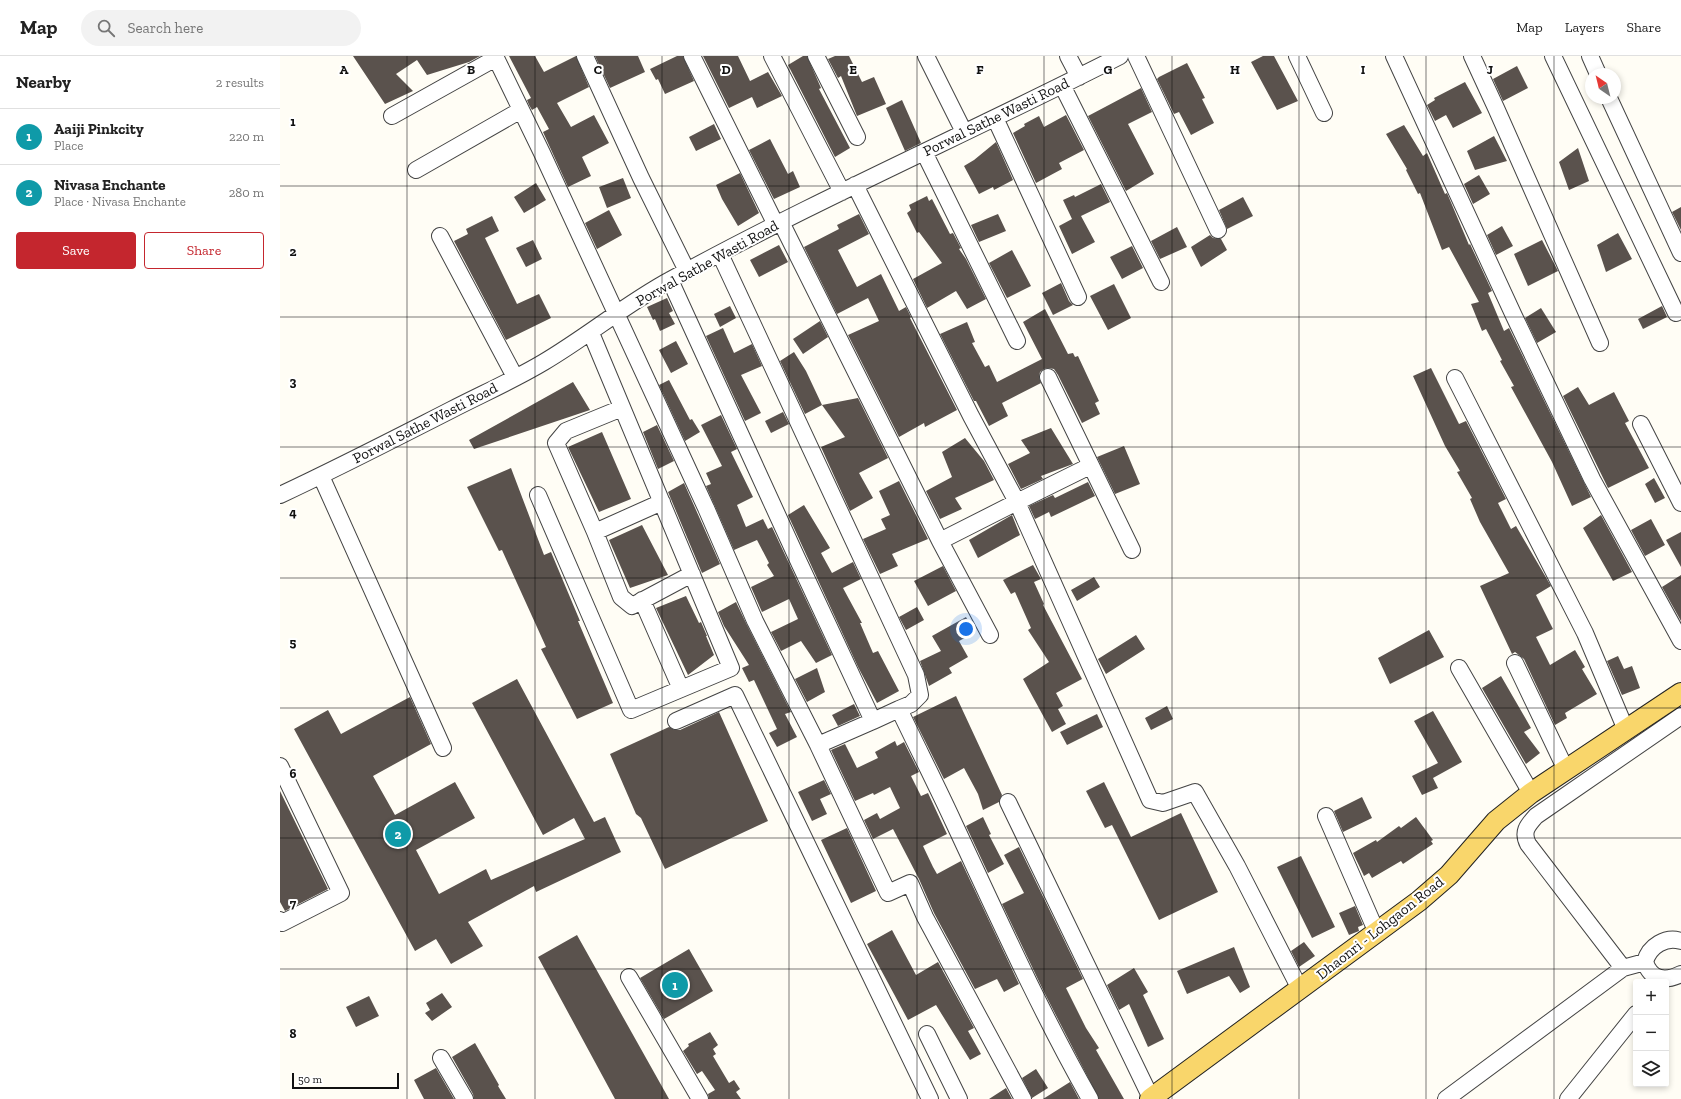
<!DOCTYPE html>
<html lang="en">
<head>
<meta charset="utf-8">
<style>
	body { margin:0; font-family:"Zilla Slab",serif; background:#f2f2f2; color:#222 }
	.controls { position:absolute; right:12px; bottom:12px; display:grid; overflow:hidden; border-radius:4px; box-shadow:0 2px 6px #0003 }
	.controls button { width:36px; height:36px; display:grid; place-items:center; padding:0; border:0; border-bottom:1px solid #e0e0e0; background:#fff; color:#222; font:20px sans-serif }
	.compass { position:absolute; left:1305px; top:12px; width:36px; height:36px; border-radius:50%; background:#fff; box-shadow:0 2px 6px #0003; rotate:325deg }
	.scale { position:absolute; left:12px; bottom:10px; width:107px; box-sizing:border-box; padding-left:4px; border:2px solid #111; border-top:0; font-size:11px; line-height:14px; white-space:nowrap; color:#111; -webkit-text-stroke:3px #fff; paint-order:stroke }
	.you { position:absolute; left:686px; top:573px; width:14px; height:14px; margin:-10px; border:3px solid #fff; border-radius:50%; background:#1a73e8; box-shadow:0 0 0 6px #1a73e833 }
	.badge { display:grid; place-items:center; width:26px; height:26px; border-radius:50%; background:#c4262e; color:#fff; font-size:13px; font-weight:700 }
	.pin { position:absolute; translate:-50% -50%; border:2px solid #fff; box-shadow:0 1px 4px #0006 }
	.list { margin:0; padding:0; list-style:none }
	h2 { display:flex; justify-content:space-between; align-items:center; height:52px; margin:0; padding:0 16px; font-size:17px }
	h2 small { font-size:13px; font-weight:400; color:#767676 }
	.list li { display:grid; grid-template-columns:26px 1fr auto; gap:12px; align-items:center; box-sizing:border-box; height:56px; padding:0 16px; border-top:1px solid #e0e0e0 }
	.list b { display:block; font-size:15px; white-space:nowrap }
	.list p { margin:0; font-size:13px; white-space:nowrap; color:#767676 }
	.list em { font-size:13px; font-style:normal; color:#767676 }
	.actions { display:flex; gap:8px; padding:12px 16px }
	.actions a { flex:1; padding:9px 0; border:1px solid #c4262e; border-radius:4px; text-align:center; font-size:14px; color:#c4262e }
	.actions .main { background:#c4262e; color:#fff }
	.icon { flex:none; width:22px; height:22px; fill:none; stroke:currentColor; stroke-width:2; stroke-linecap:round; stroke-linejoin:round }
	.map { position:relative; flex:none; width:1401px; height:1043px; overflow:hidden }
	header { display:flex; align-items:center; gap:24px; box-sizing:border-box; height:56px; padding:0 20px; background:#fff; border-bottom:1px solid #e0e0e0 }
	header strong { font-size:19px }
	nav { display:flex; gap:22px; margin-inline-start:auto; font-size:14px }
	.search { width:280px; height:36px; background:#f2f2f2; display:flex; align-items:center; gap:10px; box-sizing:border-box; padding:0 14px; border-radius:22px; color:#767676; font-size:15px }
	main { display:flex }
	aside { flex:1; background:#fff }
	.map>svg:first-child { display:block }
	.building { fill:#5a524d }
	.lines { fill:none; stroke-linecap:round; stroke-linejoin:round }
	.minor-casing { stroke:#444; stroke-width:18 }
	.major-casing { stroke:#222; stroke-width:22 }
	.minor { stroke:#fff; stroke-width:16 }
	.major { stroke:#f9d66b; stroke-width:20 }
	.grid { fill:none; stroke:#111; stroke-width:1; stroke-opacity:0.55 }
	.labels { text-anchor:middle; stroke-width:4; stroke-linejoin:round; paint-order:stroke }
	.street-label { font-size:15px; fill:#111; stroke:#fff }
	.grid-label { font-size:13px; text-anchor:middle; font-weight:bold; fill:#111; stroke:#fff; stroke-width:4; stroke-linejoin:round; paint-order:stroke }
</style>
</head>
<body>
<header>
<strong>Map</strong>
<div class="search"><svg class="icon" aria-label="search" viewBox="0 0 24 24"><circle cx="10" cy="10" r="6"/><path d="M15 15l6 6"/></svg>Search here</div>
<nav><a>Map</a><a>Layers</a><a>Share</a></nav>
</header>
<main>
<aside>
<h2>Nearby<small>2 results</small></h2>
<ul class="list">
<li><span class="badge" style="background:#0f9aa8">1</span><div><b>Aaiji Pinkcity</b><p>Place</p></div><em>220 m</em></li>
<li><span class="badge" style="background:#0f9aa8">2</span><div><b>Nivasa Enchante</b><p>Place · Nivasa Enchante</p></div><em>280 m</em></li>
</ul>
<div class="actions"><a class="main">Save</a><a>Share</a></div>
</aside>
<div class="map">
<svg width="1401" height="1043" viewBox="0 0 1401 1043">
	<rect width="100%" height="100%" fill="#fffdf5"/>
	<!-- building -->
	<path class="building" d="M 73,0 L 200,0 L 189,6 L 147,19 L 137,4 L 116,18 L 133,35 L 105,48 Z
		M 229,0 L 255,0 L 264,16 L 296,0 L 309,31 L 277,47 L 291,71 L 314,59 L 329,87 L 302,101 L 311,120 L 288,131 L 263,76 L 269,73 L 257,51 L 252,54 L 249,49 L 247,44 L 251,42 Z
		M 315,0 L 358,0 L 365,16 L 330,32 Z
		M 397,0 L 403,0 L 414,25 L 385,38 L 378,23 L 376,24 L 370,13 Z
		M 423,0 L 458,0 L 470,25 L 488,16 L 502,40 L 477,52 L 472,41 L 449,52 Z
		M 523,0 L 527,0 L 541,32 L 539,33 L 570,92 L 555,101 L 508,9 Z
		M 555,0 L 569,0 L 582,26 L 594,21 L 606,48 L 577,60 L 561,20 L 558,22 L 548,3 Z
		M 983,0 L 994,0 L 1018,45 L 997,54 L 971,6 Z
		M 907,7 L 925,42 L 922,43 L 934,67 L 911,79 L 899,56 L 894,58 L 877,23 L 879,21 Z
		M 1237,10 L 1248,32 L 1223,45 L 1213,23 Z
		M 1185,26 L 1202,57 L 1173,72 L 1166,59 L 1155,65 L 1147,49 L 1155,44 L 1154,42 Z
		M 861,32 L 872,56 L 848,68 L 874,118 L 846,135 L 808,60 Z
		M 622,44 L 641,87 L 625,95 L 606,52 Z
		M 786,59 L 804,94 L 779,107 L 782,113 L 756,127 L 733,77 L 745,70 L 744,68 L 759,60 L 764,71 Z
		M 434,68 L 441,83 L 416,95 L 409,81 Z
		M 1124,69 L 1143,100 L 1147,97 L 1165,138 L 1167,137 L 1189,189 L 1190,188 L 1212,235 L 1208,237 L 1224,275 L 1229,272 L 1311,441 L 1292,450 L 1272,406 L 1231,331 L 1234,330 L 1220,305 L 1222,304 L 1206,273 L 1202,275 L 1191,248 L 1199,246 L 1169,191 L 1162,194 L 1140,137 L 1138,138 L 1126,114 L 1127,113 L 1106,78 Z
		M 1214,80 L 1227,105 L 1195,114 L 1187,95 Z
		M 490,83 L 508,118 L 513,115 L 520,131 L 494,143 L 469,94 Z
		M 716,86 L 733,124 L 714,134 L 713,131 L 699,138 L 684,110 L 694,104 Z
		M 1298,92 L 1309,125 L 1289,134 L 1279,106 Z
		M 460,117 L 479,157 L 458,170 L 442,143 L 436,129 Z
		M 1199,119 L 1210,138 L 1193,148 L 1184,128 Z
		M 343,122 L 351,142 L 327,152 L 319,131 Z
		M 256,127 L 266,144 L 244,157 L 234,141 Z
		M 821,128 L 830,146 L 801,160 L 815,186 L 792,198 L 779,170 L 792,163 L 783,144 L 794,139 L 795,141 Z
		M 647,140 L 649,145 L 652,143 L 670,178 L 673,177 L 681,192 L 679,193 L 686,203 L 706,243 L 687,253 L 676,235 L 647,252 L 633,223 L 662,207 L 639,176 L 637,177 L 627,157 L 631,154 L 629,149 Z
		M 963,141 L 973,160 L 947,173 L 939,154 Z
		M 1401,151 L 1401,174 L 1392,156 Z
		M 329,154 L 342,179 L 317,193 L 305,167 Z
		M 579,158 L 589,178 L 558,194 L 577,231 L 601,218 L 619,255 L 626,251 L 631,261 L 630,262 L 677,354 L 645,371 L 644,367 L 619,381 L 568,279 L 599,265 L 588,242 L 557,258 L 524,191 L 559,173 L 557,169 Z
		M 718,158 L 726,175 L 699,186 L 691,169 Z
		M 212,160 L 219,175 L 205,182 L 237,248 L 259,238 L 271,262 L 226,284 L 174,185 L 188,178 L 186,173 Z
		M 1222,170 L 1233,190 L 1216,199 L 1207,179 Z
		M 897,171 L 907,191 L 880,203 L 871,185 Z
		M 1338,177 L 1352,203 L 1326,216 L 1317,189 Z
		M 930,179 L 933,182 L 941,183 L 947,194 L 921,211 L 911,191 Z
		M 253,184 L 262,203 L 246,211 L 236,192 Z
		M 1262,184 L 1278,215 L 1248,230 L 1234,198 Z
		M 499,189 L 508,206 L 479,221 L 470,204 Z
		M 852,190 L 863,212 L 842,223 L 830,201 Z
		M 732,194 L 751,230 L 727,242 L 709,207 Z
		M 781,227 L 789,245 L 793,249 L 773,259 L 762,237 Z
		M 834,228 L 851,262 L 828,274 L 810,240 Z
		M 387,242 L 393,255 L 389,257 L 395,268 L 380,275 L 375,263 L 373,264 L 367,251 Z
		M 450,250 L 456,262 L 440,271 L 434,258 Z
		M 1382,250 L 1387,261 L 1363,273 L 1358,263 Z
		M 1261,252 L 1276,276 L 1257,287 L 1245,262 Z
		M 765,253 L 788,298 L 793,297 L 795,301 L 798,300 L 819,345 L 815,347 L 820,358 L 802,367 L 778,319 L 774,313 L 768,312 L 764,313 L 760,316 L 759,321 L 761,327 L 722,347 L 728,360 L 709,370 L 696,345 L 694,345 L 660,278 L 687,266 L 695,286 L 692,287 L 705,311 L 709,309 L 717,326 L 762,303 L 743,266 Z
		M 540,265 L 548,281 L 523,298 L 513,283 Z
		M 443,272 L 454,297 L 472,288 L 482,310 L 461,319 L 481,357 L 465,365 L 426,280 Z
		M 396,285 L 408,308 L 391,317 L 379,294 Z
		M 514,296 L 526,315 L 542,349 L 525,358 L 500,305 Z
		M 1151,312 L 1179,368 L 1186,365 L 1226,443 L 1218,447 L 1231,473 L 1236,470 L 1271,530 L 1256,539 L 1273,573 L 1256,581 L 1270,609 L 1295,594 L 1305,611 L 1302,613 L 1317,638 L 1285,657 L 1287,662 L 1275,669 L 1244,603 L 1235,596 L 1232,598 L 1200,530 L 1229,517 L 1200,466 L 1190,443 L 1192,442 L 1177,416 L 1180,415 L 1165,390 L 1133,320 Z
		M 389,324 L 410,364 L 412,363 L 420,376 L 405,385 L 379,329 Z
		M 293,326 L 310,354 L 194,393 L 189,384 Z
		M 1298,331 L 1309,349 L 1334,336 L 1349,365 L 1345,367 L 1369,412 L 1328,432 L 1283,340 Z
		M 578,342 L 608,402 L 579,417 L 593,442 L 570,455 L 541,391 L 565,381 L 542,349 Z
		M 503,356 L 509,368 L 491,377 L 485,365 Z
		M 441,359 L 457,393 L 451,396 L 473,441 L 457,449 L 466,471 L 483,463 L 488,473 L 492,471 L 552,599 L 536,607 L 521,585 L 501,595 L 491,576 L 518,563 L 509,543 L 482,556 L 471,531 L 494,520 L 487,509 L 489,507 L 477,484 L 454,494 L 426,430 L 431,428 L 426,417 L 442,410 L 421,369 Z
		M 377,369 L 394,405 L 378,413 L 363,376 Z
		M 771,372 L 793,408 L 761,420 L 763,423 L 741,433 L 728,408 L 750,397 L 741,384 Z
		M 322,376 L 351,443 L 319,456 L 288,391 Z
		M 685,382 L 704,405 L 714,424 L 675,442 L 682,453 L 660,463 L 646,435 L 672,421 L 662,396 Z
		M 844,390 L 860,428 L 835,438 L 817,401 Z
		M 231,412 L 264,499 L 271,496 L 300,565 L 298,565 L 333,647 L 297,663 L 261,593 L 266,591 L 222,494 L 219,495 L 187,431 Z
		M 1374,422 L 1385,442 L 1375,447 L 1365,428 Z
		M 619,425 L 648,483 L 612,498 L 618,510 L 600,518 L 583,483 L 606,473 L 601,463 L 610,459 L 599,435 Z
		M 808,426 L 815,440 L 771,461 L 769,456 L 755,463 L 749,450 L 773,439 L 775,442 Z
		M 404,427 L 440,508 L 422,517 L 388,436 Z
		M 524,449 L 550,492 L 541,497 L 552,517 L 573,506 L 581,523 L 563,532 L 582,567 L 580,567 L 593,597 L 598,595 L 619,635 L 597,647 L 578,611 L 508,459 Z
		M 732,459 L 740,479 L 698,502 L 689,484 Z
		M 1321,459 L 1352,516 L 1333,525 L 1303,472 Z
		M 1371,463 L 1385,489 L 1365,500 L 1351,474 Z
		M 362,469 L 388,519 L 350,532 L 329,484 Z
		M 1401,476 L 1401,511 L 1386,484 Z
		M 753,509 L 761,523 L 754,526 L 764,548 L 763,549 L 802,623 L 776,637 L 783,650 L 778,653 L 786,668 L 772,676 L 743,623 L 769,606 L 748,574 L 751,572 L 735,536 L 731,538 L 723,524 Z
		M 663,510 L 676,535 L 648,550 L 634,525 Z
		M 1401,519 L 1401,565 L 1382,531 Z
		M 814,521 L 820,531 L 797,545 L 791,534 Z
		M 406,540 L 419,567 L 421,566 L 427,580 L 426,580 L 434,599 L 408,619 L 376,552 Z
		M 456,546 L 467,569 L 511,656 L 505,658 L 517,681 L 497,691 L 489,677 L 497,673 L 474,624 L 469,626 L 462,612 L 469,609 L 444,570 L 438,556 Z
		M 637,551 L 644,564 L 626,574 L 619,561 Z
		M 686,561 L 694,577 L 679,585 L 688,601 L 669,612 L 672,617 L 649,630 L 640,605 L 661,595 L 652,580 Z
		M 1149,574 L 1164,601 L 1110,628 L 1098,602 Z
		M 856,579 L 865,593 L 826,618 L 818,603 Z
		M 1338,600 L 1344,613 L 1352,610 L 1360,632 L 1342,639 L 1327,605 Z
		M 537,612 L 545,636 L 527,646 L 515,623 Z
		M 1221,620 L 1251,672 L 1244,676 L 1260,697 L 1246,708 L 1202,632 Z
		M 237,623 L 314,766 L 325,761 L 341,796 L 256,836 L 254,830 L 188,866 L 203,890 L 171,908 L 156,883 L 135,895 L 14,673 L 48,654 L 61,678 L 130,641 L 151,688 L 93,720 L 115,759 L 175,726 L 195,762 L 136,794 L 159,838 L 206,813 L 211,824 L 305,783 L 294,762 L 263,779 L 192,647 Z
		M 676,640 L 722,739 L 719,746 L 703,754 L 698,738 L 684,712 L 664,723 L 633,661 Z
		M 574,648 L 580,660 L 558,670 L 552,659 Z
		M 887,650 L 893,663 L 871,674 L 865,662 Z
		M 1153,655 L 1182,706 L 1153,722 L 1158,732 L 1142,739 L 1132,720 L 1158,707 L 1134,665 Z
		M 439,656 L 488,765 L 385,813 L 361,762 L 356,758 L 330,698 L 389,671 L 395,674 L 400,674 Z
		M 817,658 L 823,671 L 787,689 L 780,676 Z
		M 615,685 L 617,690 L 624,686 L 639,716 L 631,720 L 641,740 L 648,737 L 667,778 L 643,790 L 653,811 L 657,818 L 681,805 L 739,928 L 724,936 L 717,923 L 695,933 L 654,857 L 639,823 L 613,773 L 593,783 L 584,764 L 597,757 L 600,763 L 620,752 L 610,731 L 594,739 L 593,737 L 575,745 L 551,694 L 565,688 L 577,712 L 598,702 L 595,696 Z
		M 544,724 L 551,738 L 540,743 L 547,758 L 532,765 L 518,736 Z
		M 824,726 L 851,781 L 901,757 L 938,836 L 879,864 L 832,769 L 825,772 L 806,735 Z
		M 0,735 L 48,833 L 5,855 L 0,846 Z
		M 1082,741 L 1092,762 L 1063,776 L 1054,755 Z
		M 703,761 L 711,778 L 709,779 L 724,808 L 708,817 L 686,770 Z
		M 1136,761 L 1153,784 L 1151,785 L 1153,788 L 1123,808 L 1121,805 L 1092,822 L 1089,817 L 1084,820 L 1073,797 L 1096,784 L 1097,786 L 1119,770 L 1121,772 Z
		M 567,772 L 596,835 L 571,847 L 541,784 Z
		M 739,791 L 803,923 L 786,932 L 806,972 L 819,992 L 816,994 L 844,1043 L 819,1043 L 764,936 L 722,848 L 744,837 L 724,799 Z
		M 1021,800 L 1055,871 L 1032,882 L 997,811 Z
		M 1075,850 L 1083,869 L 1078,871 L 1079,875 L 1069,879 L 1059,857 Z
		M 612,874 L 636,919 L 658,906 L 694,972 L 688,975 L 701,998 L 690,1004 L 656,949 L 628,964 L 587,888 Z
		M 297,879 L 389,1043 L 335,1043 L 258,901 Z
		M 1024,886 L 1035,900 L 1019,911 L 1011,895 Z
		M 954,891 L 970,931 L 960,937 L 949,920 L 907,938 L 897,915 Z
		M 409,893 L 433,935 L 384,963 L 360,922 Z
		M 854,912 L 868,936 L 863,939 L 884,983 L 868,991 L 849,948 L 839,954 L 827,929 Z
		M 162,937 L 172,951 L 152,965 L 145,957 L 150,954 L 146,947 Z
		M 89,940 L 99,960 L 76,971 L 66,951 Z
		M 430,976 L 438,989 L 433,993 L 436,998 L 433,1000 L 449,1027 L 454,1024 L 460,1033 L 456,1036 L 461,1043 L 429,1043 L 428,1038 L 435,1034 L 422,1015 L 417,1018 L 403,995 L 409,990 L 408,988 Z
		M 195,987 L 219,1029 L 218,1030 L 226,1043 L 194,1043 L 193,1038 L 172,1001 Z
		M 156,1012 L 174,1043 L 144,1043 L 134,1024 Z
		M 756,1013 L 768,1032 L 752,1042 L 742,1022 Z
		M 790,1026 L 799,1043 L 763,1043 Z
		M 726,1032 L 732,1043 L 709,1043 Z"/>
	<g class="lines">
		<!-- minor casing -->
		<g class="minor-casing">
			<path id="minor" d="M 215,0 L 262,97 L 426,452 L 475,565 L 538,689 L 593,665
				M 305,0 L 361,122 L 407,215
				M 412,0 L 496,169
				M 492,0 L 562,136
				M 536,0 L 577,81
				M 646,0 L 684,76
				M 788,0 L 799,21
				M 856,0 L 938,174
				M 1017,0 L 1044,57
				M 1114,0 L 1234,260 L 1312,423 L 1401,585
				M 1192,0 L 1216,52 L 1320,287
				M 1273,0 L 1396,257
				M 1310,0 L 1318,18
				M 782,29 L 881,226
				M 1329,42 L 1401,197
				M 112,60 L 216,2
				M 715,62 L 798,241
				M 644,96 L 737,285
				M 136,114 L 241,54
				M 575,129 L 691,360 L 737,446 L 810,410
				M 501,166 L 660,485 L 737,446 L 870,744 L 883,747 L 915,736 L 957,810 L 1020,933
				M 160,180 L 235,321
				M 440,198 L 636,619 L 640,639 L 631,648 L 619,653
				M 390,224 L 517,502 L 593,665 L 619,653 C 637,691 656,728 673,765 C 717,859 759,953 810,1043
				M 768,321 L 852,494
				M 1175,322 L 1305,577 L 1346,674
				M 342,352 L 286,375 L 276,387 L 315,476 L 382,446
				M 1361,368 L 1401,447
				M 41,420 L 163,692
				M 0,439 C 58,412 114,383 171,354 C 202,338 234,324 264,306 C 308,280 347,247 392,223 C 538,143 691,76 840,0
				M 258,439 L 351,654 L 451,612 L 311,277
				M 315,476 L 341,541 L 352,550 L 412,518
				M 660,485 L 710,579
				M 362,544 L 401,633
				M 1235,607 L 1286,714
				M 1179,612 L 1251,737
				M 396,665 L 455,639 L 650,1043
				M 538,689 L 608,837 L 630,827 L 645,861 L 743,1043
				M 0,710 L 61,837 L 2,867 L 0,864
				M 728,746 L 871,1042
				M 1046,760 L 1097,877
				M 1365,906 C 1371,924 1385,926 1401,918
				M 1343,912 L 1248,788 C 1242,776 1247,770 1256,760 L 1401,660
				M 349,921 L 420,1043
				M 647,978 L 679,1043
				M 161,1002 L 185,1043
				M 1166,1043 L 1343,912 L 1365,906 C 1369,890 1386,880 1401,885
				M 1288,1043 L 1356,958"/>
		</g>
		<!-- major casing -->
		<g class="major-casing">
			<path id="major" d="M 870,1043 L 1139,845 L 1169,819 L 1216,765 L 1251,737 L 1401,637"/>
		</g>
		<!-- minor -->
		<use href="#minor" class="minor"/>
		<!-- major -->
		<use href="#major" class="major"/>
	</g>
	<!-- grid -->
	<path class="grid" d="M 127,0 L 127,1043M 255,0 L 255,1043M 382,0 L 382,1043M 509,0 L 509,1043M 637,0 L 637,1043M 764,0 L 764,1043M 892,0 L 892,1043M 1019,0 L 1019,1043M 1146,0 L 1146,1043M 1274,0 L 1274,1043M 0,130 L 1401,130M 0,261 L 1401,261M 0,391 L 1401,391M 0,522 L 1401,522M 0,652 L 1401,652M 0,782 L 1401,782M 0,913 L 1401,913"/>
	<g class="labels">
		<!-- street labels -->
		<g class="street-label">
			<text transform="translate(716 61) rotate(-26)" y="5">Porwal Sathe Wasti Road</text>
			<text transform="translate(427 207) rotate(-29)" y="5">Porwal Sathe Wasti Road</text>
			<text transform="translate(145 367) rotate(-27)" y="5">Porwal Sathe Wasti Road</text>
			<text transform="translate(1100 872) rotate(-38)" y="5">Dhaonri - Lohgaon Road</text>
		</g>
	</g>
	<g class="grid-label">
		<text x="64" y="18">A</text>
		<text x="191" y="18">B</text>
		<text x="318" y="18">C</text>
		<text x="446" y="18">D</text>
		<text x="573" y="18">E</text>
		<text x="700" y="18">F</text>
		<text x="828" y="18">G</text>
		<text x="955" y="18">H</text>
		<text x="1083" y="18">I</text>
		<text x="1210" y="18">J</text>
		<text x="13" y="70">1</text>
		<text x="13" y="200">2</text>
		<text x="13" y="330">3</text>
		<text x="13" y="461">4</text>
		<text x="13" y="591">5</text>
		<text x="13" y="722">6</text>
		<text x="13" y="852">7</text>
		<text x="13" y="982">8</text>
	</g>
</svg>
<div class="controls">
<button>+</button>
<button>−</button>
<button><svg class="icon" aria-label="layers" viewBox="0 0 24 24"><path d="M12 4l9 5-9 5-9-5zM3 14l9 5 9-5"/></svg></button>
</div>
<svg class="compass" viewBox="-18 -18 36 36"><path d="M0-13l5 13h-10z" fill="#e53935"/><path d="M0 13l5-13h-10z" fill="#767676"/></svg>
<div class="scale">50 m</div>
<div class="you"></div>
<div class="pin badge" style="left:395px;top:929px;background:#0f9aa8">1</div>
<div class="pin badge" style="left:118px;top:778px;background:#0f9aa8">2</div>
</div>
</main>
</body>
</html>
